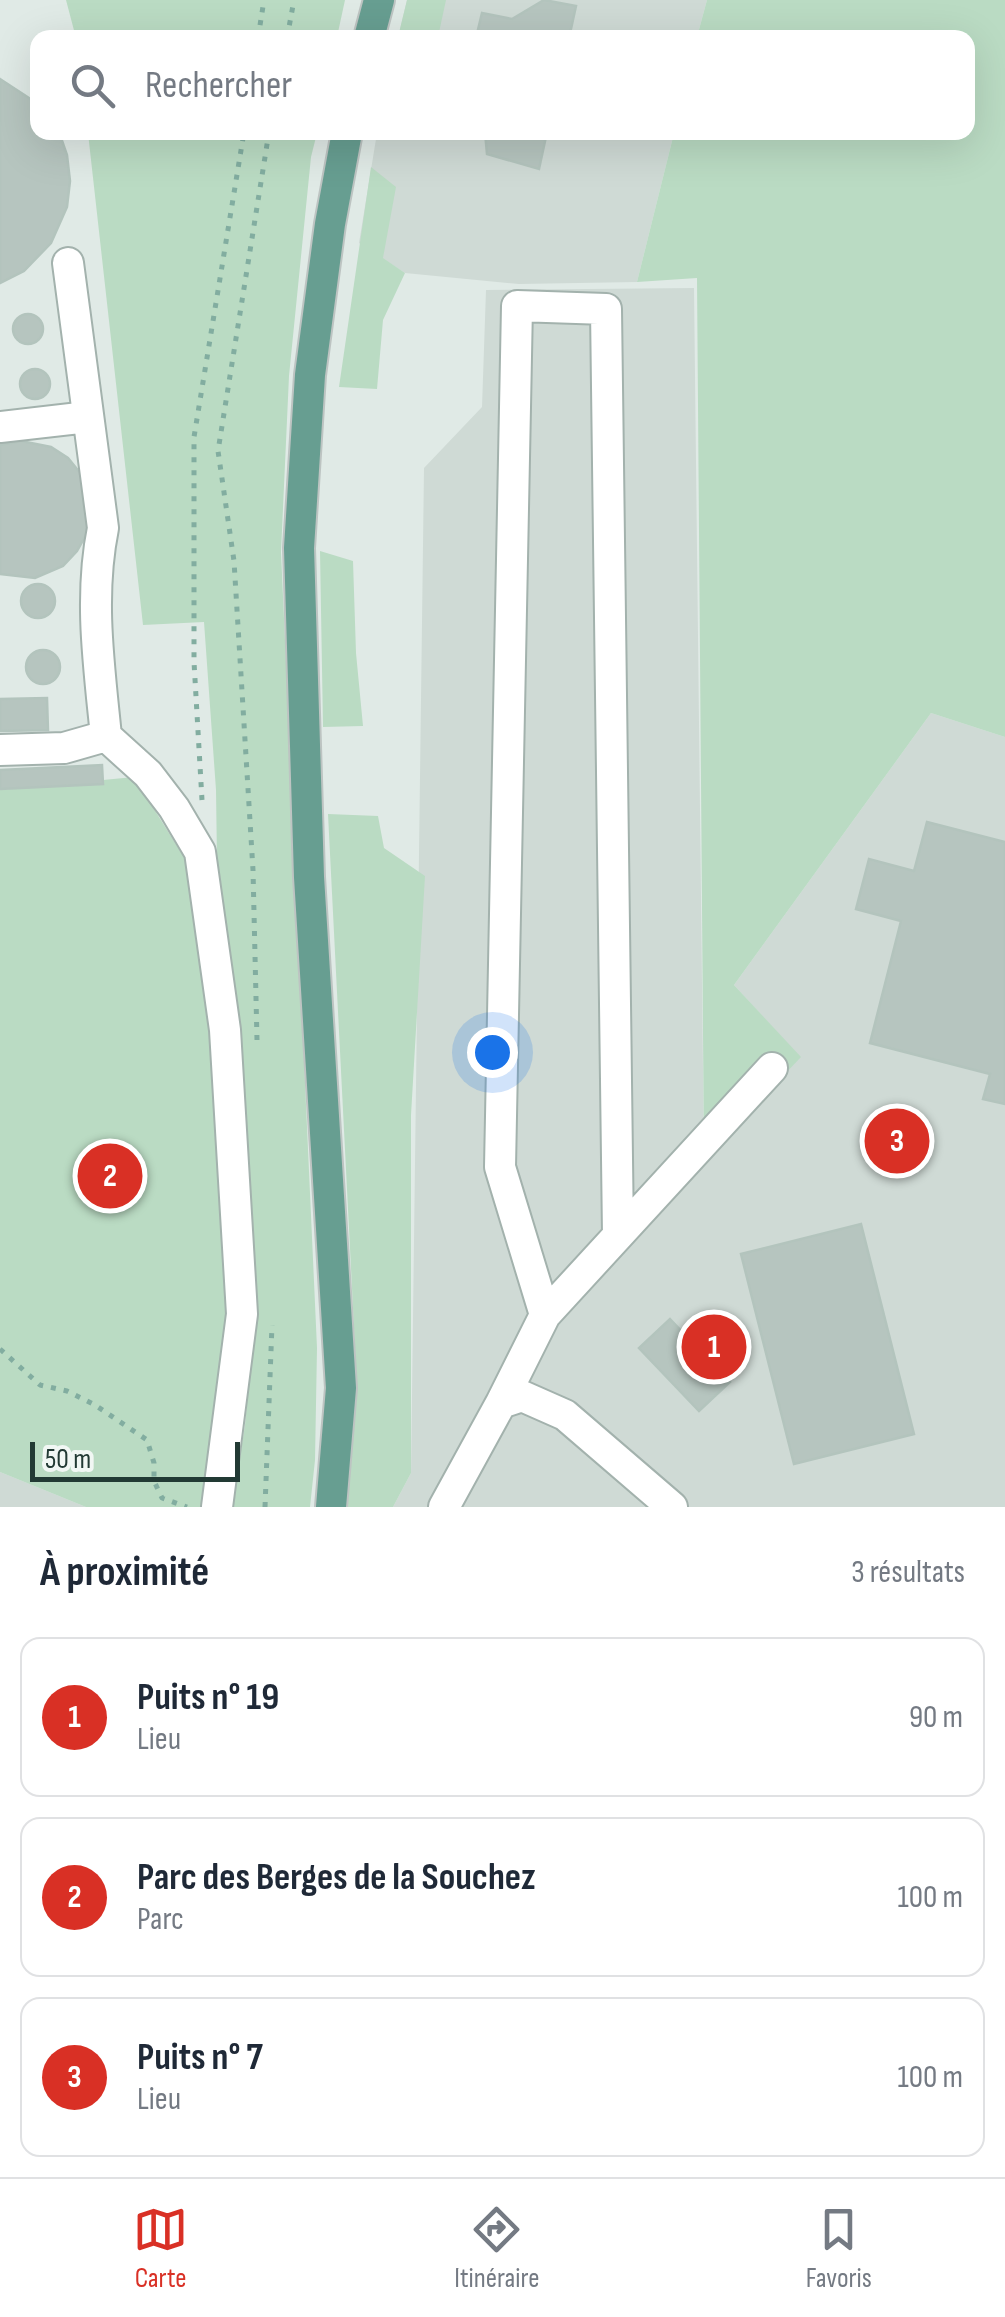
<!DOCTYPE html>
<html lang="fr">
<head>
<meta charset="utf-8">
<style>
	body { margin:0; font-family:"Sofia Sans Condensed",sans-serif; background:#f2f2f3; color:#1f2937 }
	.scale { position:absolute; left:30px; bottom:25px; width:210px; box-sizing:border-box; padding-left:10px; border:5px solid #223a34; border-top:0; font-size:28px; line-height:35px; white-space:nowrap; color:#223a34; -webkit-text-stroke:8px #f1f7f4; paint-order:stroke }
	.you { position:absolute; left:492px; top:1052px; width:35px; height:35px; margin:-25px; border:8px solid #fff; border-radius:50%; background:#1a73e8; box-shadow:0 0 0 15px #1a73e833 }
	.badge { display:grid; place-items:center; width:65px; height:65px; border-radius:50%; background:#d93025; color:#fff; font-size:32px; font-weight:700 }
	.pin { position:absolute; translate:-50% -50%; border:5px solid #fff; box-shadow:0 2px 10px #0006 }
	.list { margin:0; padding:0; list-style:none }
	h2 { display:flex; justify-content:space-between; align-items:center; height:130px; margin:0; padding:0 40px; font-size:42px }
	h2 small { font-size:32px; font-weight:400; color:#747a83 }
	.list li { display:grid; grid-template-columns:65px 1fr auto; gap:30px; align-items:center; box-sizing:border-box; height:160px; margin:0 20px 20px; padding:0 20px; border:2px solid #e0e1e3; border-radius:20px }
	.list b { display:block; font-size:38px; white-space:nowrap }
	.list p { margin:0; font-size:32px; white-space:nowrap; color:#747a83 }
	.list em { font-size:32px; font-style:normal; color:#747a83 }
	.icon { flex:none; width:55px; height:55px; fill:none; stroke:currentColor; stroke-width:2; stroke-linecap:round; stroke-linejoin:round }
	.map { position:relative; flex:none; width:1005px; height:1507px; overflow:hidden }
	.search { position:absolute; background:#fff; box-shadow:0 10px 40px #0002; left:30px; right:30px; top:30px; height:110px; display:flex; align-items:center; gap:25px; box-sizing:border-box; padding:0 35px; border-radius:20px; color:#747a83; font-size:38px }
	.sheet { height:670px; background:#fff }
	nav { display:flex; justify-content:space-around; align-items:center; box-sizing:border-box; height:140px; border-top:2px solid #e0e1e3; background:#fff; font-size:28px; color:#747a83 }
	nav a { display:grid; justify-items:center; gap:5px }
	nav .on { color:#d93025 }
	.map>svg:first-child { display:block }
	.built { fill:#cfdad5 }
	.green { fill:#badbc3 }
	.building { fill:#b6c5bf; stroke:#b3c4bd; stroke-width:2.5 }
	.lines { fill:none; stroke-linecap:round; stroke-linejoin:round }
	.minor-casing { stroke:#a3b2ad; stroke-width:34 }
	.major-casing { stroke:#bdc4c2; stroke-width:34 }
	.path { stroke:#82ada0; stroke-width:5; stroke-dasharray:5 8; stroke-linecap:butt }
	.minor { stroke:#fff; stroke-width:30 }
	.major { stroke:#679e91; stroke-width:30 }
</style>
</head>
<body>
<div class="map">
<svg width="1005" height="1507" viewBox="0 0 1005 1507">
	<rect width="100%" height="100%" fill="#e0eae6"/>
	<!-- built -->
	<path class="built" d="M 407,0 L 707,0 L 697,37 L 398,38 Z
		M 377,133 L 674,133 L 637,282 L 519,284 L 405,273 L 359,243 Z
		M 694,288 L 704,1157 L 800,1057 L 734,985 L 931,713 L 1005,737 L 1005,1507 L 393,1507 L 411,1473 L 424,468 L 482,407 L 486,290 Z
		M 0,1472 L 86,1507 L 0,1507 Z"/>
	<!-- green -->
	<path class="green" d="M 66,0 L 345,0 L 337,37 L 76,38 Z
		M 407,0 L 446,0 L 438,37 L 398,37 Z
		M 707,0 L 1005,0 L 1005,737 L 931,713 L 734,985 L 801,1057 L 704,1159 L 697,278 L 637,282 L 674,133 L 968,132 L 968,38 L 697,37 Z
		M 88,133 L 317,133 L 311,157 L 289,376 L 281,552 L 317,1348 L 315,1460 L 310,1507 L 232,1507 L 245,1425 L 255,1314 L 237,1031 L 217,861 L 216,790 L 204,622 L 143,625 Z
		M 371,167 L 396,187 L 383,258 L 405,273 L 383,320 L 377,389 L 339,387 Z
		M 320,551 L 353,561 L 356,653 L 363,726 L 323,727 Z
		M 134,777 L 192,870 L 212,1035 L 229,1316 L 219,1418 L 202,1507 L 86,1507 L 0,1472 L 0,790 Z
		M 328,814 L 378,816 L 384,848 L 425,876 L 411,1115 L 411,1473 L 393,1507 L 344,1507 L 357,1387 Z"/>
	<!-- building -->
	<path class="building" d="M 544,0 L 576,6 L 569,38 L 476,38 L 482,13 L 512,19 Z
		M 0,79 L 38,104 L 38,132 L 59,132 L 67,155 L 70,181 L 67,207 L 51,243 L 24,271 L 0,283 Z
		M 485,132 L 547,132 L 539,169 L 487,154 Z
		M13 329a15 15 0 1 1 30 0a15 15 0 1 1-30 0Z
		M20 384a15 15 0 1 1 30 0a15 15 0 1 1-30 0Z
		M 21,441 L 51,447 L 68,458 L 81,474 L 91,503 L 87,533 L 77,551 L 63,566 L 35,578 L 0,574 L 0,445 Z
		M21 601a17 17 0 1 1 34 0a17 17 0 1 1-34 0Z
		M26 667a17 17 0 1 1 34 0a17 17 0 1 1-34 0Z
		M 47,698 L 48,730 L 0,731 L 0,699 Z
		M 102,765 L 103,784 L 0,789 L 0,770 Z
		M 927,822 L 1005,842 L 1005,1104 L 983,1099 L 990,1074 L 870,1043 L 901,921 L 856,909 L 869,859 L 914,871 Z
		M 861,1224 L 914,1434 L 794,1464 L 741,1254 Z
		M 670,1319 L 730,1382 L 699,1411 L 639,1348 Z"/>
	<g class="lines">
		<!-- minor casing -->
		<g class="minor-casing">
			<path id="minor" d="M 68,263 L 103,528 C 89,597 99,666 106,736 L 148,774 L 174,808 L 200,852 L 225,1030 L 242,1314 L 217,1507
				M 0,427 L 88,417
				M 0,750 L 64,748 L 106,736
				M 545,1315 L 500,1167 L 517,306 L 606,309 L 618,1235
				M 501,1403 L 545,1315 L 772,1068
				M 444,1507 L 501,1403 L 522,1396 L 565,1415 L 672,1507"/>
		</g>
		<!-- major casing -->
		<g class="major-casing">
			<path id="major" d="M 369,38 L 379,0
				M 331,1507 L 341,1388 L 309,877 L 299,548 L 310,375 L 330,224 L 347,132"/>
		</g>
		<!-- path -->
		<path class="path" d="M 258,38 L 264,0
			M 287,38 L 294,0
			M 202,800 L 194,662 L 194,437 L 244,132
			M 257,1040 L 253,870 L 234,561 L 218,451 L 269,132
			M 0,1349 L 40,1385 L 67,1391 L 95,1405 L 147,1440 L 154,1463 L 154,1481 L 162,1498 L 187,1507
			M 265,1507 L 272,1325"/>
		<!-- minor -->
		<use href="#minor" class="minor"/>
		<!-- major -->
		<use href="#major" class="major"/>
	</g>
</svg>
<div class="scale">50 m</div>
<div class="you"></div>
<div class="pin badge" style="left:714px;top:1347px">1</div>
<div class="pin badge" style="left:110px;top:1176px">2</div>
<div class="pin badge" style="left:897px;top:1141px">3</div>
<div class="search"><svg class="icon" aria-label="search" viewBox="0 0 24 24"><circle cx="10" cy="10" r="6"/><path d="M15 15l6 6"/></svg>Rechercher</div>
</div>
<section class="sheet">
<h2>À proximité<small>3 résultats</small></h2>
<ul class="list">
<li><span class="badge">1</span><div><b>Puits n° 19</b><p>Lieu</p></div><em>90 m</em></li>
<li><span class="badge">2</span><div><b>Parc des Berges de la Souchez</b><p>Parc</p></div><em>100 m</em></li>
<li><span class="badge">3</span><div><b>Puits n° 7</b><p>Lieu</p></div><em>100 m</em></li>
</ul>
</section>
<nav>
<a class="on"><svg class="icon" aria-label="map" viewBox="0 0 24 24"><path d="M3 6l6-2 6 2 6-2v14l-6 2-6-2-6 2zM9 4v14M15 6v14"/></svg>Carte</a>
<a><svg class="icon" aria-label="directions" viewBox="0 0 24 24"><path d="M12 3l9 9-9 9-9-9zM9 14v-3h6M13 9l2 2-2 2"/></svg>Itinéraire</a>
<a><svg class="icon" aria-label="saved" viewBox="0 0 24 24"><path d="M7 4h10v16l-5-4-5 4z"/></svg>Favoris</a>
</nav>
</body>
</html>
